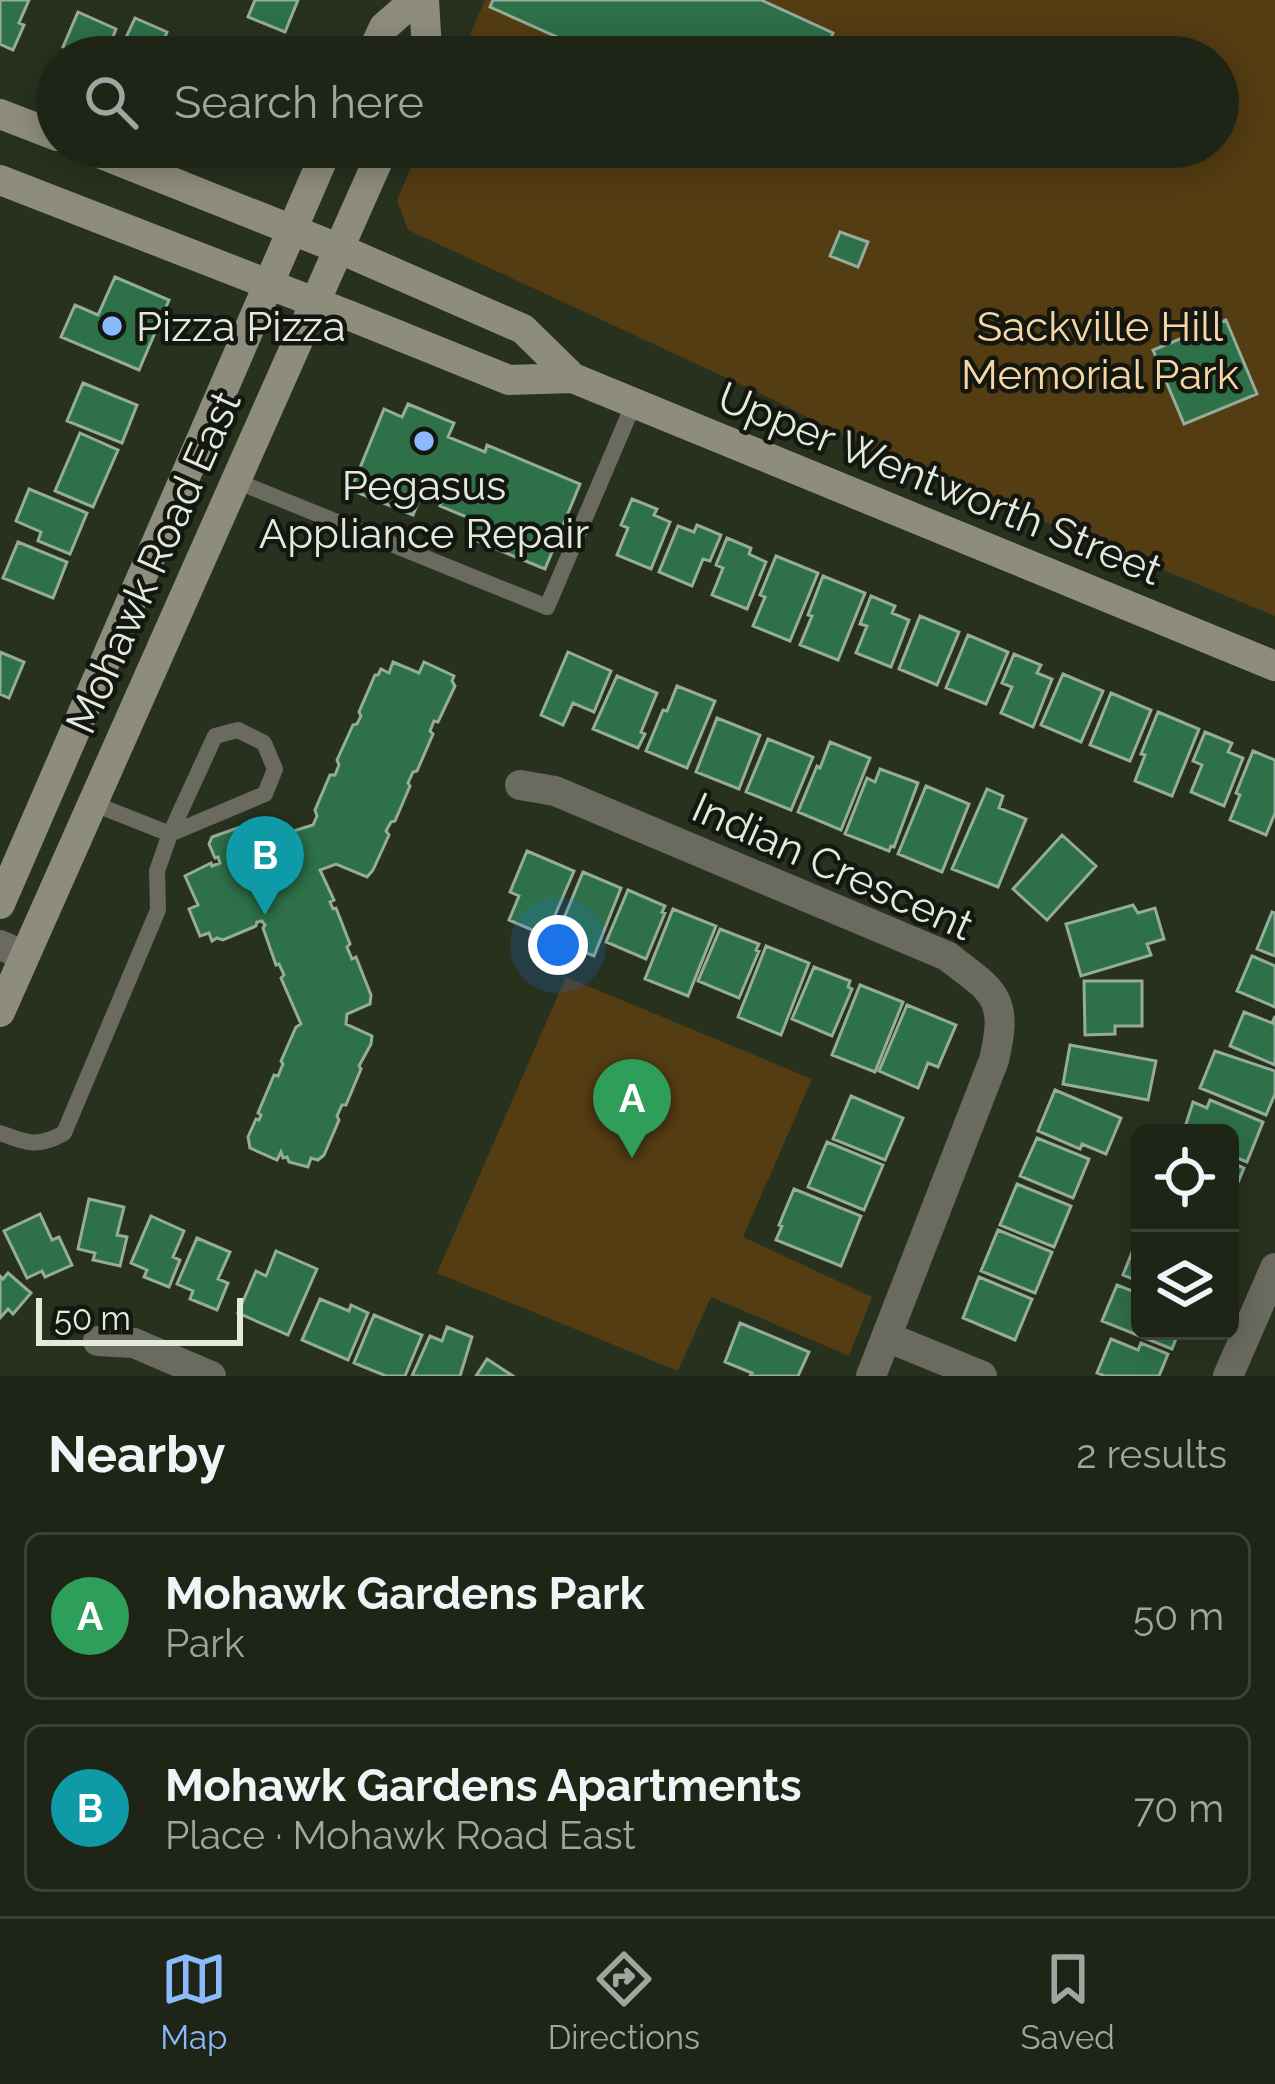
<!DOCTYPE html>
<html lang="en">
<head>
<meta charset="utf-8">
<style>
	body { margin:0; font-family:Raleway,sans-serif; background:#262d1f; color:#f1f3f6 }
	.controls { position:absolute; right:36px; bottom:36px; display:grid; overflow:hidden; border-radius:18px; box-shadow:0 6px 30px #0003 }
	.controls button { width:108px; height:108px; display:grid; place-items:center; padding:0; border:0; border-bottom:3px solid #3c4235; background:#1e2516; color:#f1f3f6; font:60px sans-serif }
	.scale { position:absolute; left:36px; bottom:30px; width:207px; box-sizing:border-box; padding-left:12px; border:6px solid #e3e9dd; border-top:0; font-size:33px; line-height:42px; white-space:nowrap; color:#e3e9dd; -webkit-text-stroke:9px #13170f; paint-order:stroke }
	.you { position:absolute; left:558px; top:945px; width:42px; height:42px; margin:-30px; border:9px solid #fff; border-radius:50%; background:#1a73e8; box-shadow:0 0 0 18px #1a73e833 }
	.badge { display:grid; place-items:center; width:78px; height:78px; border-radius:50%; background:#8abafc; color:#fff; font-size:39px; font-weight:700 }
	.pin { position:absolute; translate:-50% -99px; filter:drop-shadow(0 3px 6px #0008) }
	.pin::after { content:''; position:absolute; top:63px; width:42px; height:36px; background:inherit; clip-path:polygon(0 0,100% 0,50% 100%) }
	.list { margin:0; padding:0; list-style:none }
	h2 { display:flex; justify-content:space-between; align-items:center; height:156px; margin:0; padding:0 48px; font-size:51px }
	h2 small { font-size:39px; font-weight:400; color:#a1a5a1 }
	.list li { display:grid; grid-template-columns:78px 1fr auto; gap:36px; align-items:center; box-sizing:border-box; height:168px; margin:0 24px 24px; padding:0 24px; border:3px solid #3c4235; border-radius:18px }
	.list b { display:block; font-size:45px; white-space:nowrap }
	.list p { margin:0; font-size:39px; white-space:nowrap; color:#a1a5a1 }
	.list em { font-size:39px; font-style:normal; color:#a1a5a1 }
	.icon { flex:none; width:66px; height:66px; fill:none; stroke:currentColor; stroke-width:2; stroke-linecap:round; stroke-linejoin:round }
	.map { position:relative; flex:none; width:1275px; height:1376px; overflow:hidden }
	.search { position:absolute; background:#1e2516; box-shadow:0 6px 30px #0003; left:36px; right:36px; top:36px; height:132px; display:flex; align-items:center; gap:30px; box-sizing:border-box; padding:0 42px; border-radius:66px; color:#a1a5a1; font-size:45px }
	.sheet { height:540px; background:#1e2516 }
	nav { display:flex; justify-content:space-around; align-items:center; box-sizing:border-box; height:168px; border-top:3px solid #3c4235; background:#1e2516; font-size:33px; color:#a1a5a1 }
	nav a { display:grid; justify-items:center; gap:6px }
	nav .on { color:#8abafc }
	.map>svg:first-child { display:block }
	.green { fill:#543c13 }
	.building { fill:#2e7048; stroke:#95ac9b; stroke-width:3 }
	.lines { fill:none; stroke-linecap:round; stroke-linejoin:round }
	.service { stroke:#6b6a60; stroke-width:16 }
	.minor { stroke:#6b6a60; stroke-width:30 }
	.secondary { stroke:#8e8d7d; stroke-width:30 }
	.poi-dot { fill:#8abafc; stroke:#13170f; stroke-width:4.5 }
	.labels { text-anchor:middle; stroke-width:9; stroke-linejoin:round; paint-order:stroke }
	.poi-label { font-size:42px; fill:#e3e9dd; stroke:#13170f; text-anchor:start }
	.park-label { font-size:42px; fill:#f7d6a5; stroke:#13170f }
	.street-label { font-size:42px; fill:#e3e9dd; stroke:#13170f }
</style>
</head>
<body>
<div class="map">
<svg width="1275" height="1376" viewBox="0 0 1275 1376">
	<rect width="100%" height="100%" fill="#28311e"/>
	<!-- green -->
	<path class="green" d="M 485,0 L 1275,0 L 1275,616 L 873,451 L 772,399 L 408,230 L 397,200 L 420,147 L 1218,147 L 1218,57 L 460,57 Z
		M 566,977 L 812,1079 L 743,1237 L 872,1297 L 849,1356 L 711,1297 L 678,1371 L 437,1273 Z"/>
	<!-- building -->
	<path class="building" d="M 0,0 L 29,0 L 19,23 L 24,25 L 13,50 L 0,44 Z
		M 255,0 L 298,0 L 285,32 L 248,17 Z
		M 493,0 L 761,0 L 833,33 L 823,57 L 602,57 L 490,7 Z
		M 78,12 L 116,29 L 105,57 L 87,57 L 63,47 Z
		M 135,18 L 167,32 L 157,57 L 117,57 Z
		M 221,38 L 260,55 L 259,57 L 214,57 Z
		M 840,232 L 868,242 L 858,267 L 830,256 Z
		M 115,277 L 169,300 L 139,370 L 61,337 L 75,305 L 98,315 Z
		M 1226,320 L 1257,394 L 1184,424 L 1153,350 Z
		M 83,383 L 137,405 L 122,443 L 67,421 Z
		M 408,404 L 454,423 L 448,437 L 485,452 L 487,445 L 580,484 L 545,569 L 467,537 L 474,520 L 440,506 L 449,484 L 438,479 L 432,494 L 423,490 L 413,515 L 351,490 L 384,409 L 402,417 Z
		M 80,433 L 118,450 L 93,507 L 55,491 Z
		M 29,489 L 87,513 L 70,554 L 38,541 L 41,532 L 16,521 Z
		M 632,499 L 657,509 L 654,515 L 670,522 L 651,569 L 617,555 L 628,528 L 621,525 Z
		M 697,525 L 721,535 L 710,561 L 703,559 L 692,586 L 659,572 L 678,526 L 694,532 Z
		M 727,538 L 751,548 L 749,554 L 766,562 L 747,609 L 712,595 L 723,568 L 716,565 Z
		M 18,542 L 67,562 L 53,598 L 3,578 Z
		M 776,556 L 818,573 L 790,641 L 753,626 L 765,597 L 760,595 Z
		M 823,576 L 865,593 L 838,660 L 800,645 L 812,616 L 808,615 Z
		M 871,596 L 895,606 L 892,613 L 909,620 L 891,667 L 856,653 L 867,626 L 860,624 Z
		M 920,616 L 959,632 L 937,685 L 899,669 Z
		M 968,635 L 1008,652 L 986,704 L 946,688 Z
		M 0,652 L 24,662 L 9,698 L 0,694 Z
		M 568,652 L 611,671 L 594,712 L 573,703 L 563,725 L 541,715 Z
		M 1014,654 L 1041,665 L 1037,673 L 1052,679 L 1033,727 L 1001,713 L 1012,687 L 1002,683 Z
		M 393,662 L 419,673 L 424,662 L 454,676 L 452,681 L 455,686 L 438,722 L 434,721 L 430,731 L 433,734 L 417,771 L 413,772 L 408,783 L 410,786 L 395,821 L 391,822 L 386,831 L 389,835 L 373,870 L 367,877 L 336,864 L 320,870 L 334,900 L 330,902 L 333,909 L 336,908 L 350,944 L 347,947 L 352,959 L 356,957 L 371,995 L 370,1004 L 347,1014 L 346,1024 L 372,1036 L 371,1044 L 359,1066 L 361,1069 L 346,1105 L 342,1105 L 337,1116 L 339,1120 L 324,1155 L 318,1160 L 311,1158 L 308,1167 L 289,1162 L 287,1157 L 283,1158 L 281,1152 L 277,1160 L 250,1148 L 248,1137 L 256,1119 L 259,1120 L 261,1115 L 258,1113 L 274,1075 L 278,1076 L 283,1064 L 281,1061 L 296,1027 L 301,1024 L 281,978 L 284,975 L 279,964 L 276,965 L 263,928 L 265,925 L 262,921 L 257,922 L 256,926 L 223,940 L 217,938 L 212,941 L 209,933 L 200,936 L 189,909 L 198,905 L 185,876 L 211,863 L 212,866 L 220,863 L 218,857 L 215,858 L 209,844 L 212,837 L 243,826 L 248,827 L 254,840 L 252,845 L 257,847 L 264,844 L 267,839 L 313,825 L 317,816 L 315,810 L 330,775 L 335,775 L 339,765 L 337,760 L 353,725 L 357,724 L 361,716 L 359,712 L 375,675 L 378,675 L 381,669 L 389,673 Z
		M 1063,674 L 1103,691 L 1081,742 L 1041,725 Z
		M 617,676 L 657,693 L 641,732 L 645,734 L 638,748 L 593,729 Z
		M 677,686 L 715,701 L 687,768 L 646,751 L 663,710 L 667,711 Z
		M 1111,693 L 1151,710 L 1130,761 L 1090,745 Z
		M 1158,712 L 1199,729 L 1172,796 L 1135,781 L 1145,755 L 1141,754 Z
		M 717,718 L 760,735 L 739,789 L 696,772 Z
		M 1205,732 L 1232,743 L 1228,752 L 1243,758 L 1224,806 L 1191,792 L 1202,765 L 1193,761 Z
		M 768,739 L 813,757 L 791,810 L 746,792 Z
		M 830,742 L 870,758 L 841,830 L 798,812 L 817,766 L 820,768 Z
		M 1253,751 L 1275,760 L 1275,813 L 1266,835 L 1230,820 L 1240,795 L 1236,793 Z
		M 880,769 L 918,783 L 894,847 L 891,846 L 889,851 L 845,834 L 867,778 L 875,782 Z
		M 926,786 L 969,804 L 942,872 L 898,854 Z
		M 987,789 L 1003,796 L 999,808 L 1026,819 L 998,887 L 952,869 Z
		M 1062,835 L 1096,866 L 1047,920 L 1013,889 Z
		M 527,851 L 574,871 L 546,936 L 509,920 L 519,896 L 510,892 Z
		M 583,872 L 621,888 L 594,956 L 555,940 Z
		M 628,890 L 665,906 L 662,912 L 665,913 L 646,959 L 606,942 Z
		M 1133,905 L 1138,913 L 1155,908 L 1164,939 L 1147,944 L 1151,955 L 1081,976 L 1066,924 Z
		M 673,909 L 716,926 L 688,996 L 645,979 Z
		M 1272,912 L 1275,913 L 1275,956 L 1257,949 Z
		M 720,929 L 759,944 L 756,950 L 759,951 L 739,998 L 698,981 Z
		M 766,946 L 809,963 L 781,1035 L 738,1017 Z
		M 1252,956 L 1275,966 L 1275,1007 L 1237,991 Z
		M 814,967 L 850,981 L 848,987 L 852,989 L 832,1036 L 792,1019 Z
		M 1084,981 L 1142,981 L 1142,1026 L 1115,1026 L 1115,1034 L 1085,1035 Z
		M 860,985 L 903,1002 L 875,1072 L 832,1055 Z
		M 907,1005 L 956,1025 L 938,1067 L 928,1063 L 918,1088 L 879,1071 Z
		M 1244,1012 L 1272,1023 L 1275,1016 L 1275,1065 L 1230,1046 Z
		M 1070,1045 L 1156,1061 L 1148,1100 L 1063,1084 Z
		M 1215,1051 L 1275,1071 L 1275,1094 L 1266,1115 L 1200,1088 Z
		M 1055,1090 L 1121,1118 L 1106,1154 L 1082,1144 L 1080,1149 L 1038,1131 Z
		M 851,1096 L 903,1118 L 885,1160 L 833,1139 Z
		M 1210,1100 L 1263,1122 L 1247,1162 L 1230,1155 L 1230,1133 L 1187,1133 L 1185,1127 L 1193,1102 L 1207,1108 Z
		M 1037,1138 L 1089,1159 L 1073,1198 L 1020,1176 Z
		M 827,1142 L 883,1165 L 864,1210 L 808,1187 Z
		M 1230,1162 L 1244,1168 L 1234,1192 L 1230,1190 Z
		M 1017,1184 L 1071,1206 L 1054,1247 L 1000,1225 Z
		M 794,1189 L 861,1216 L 841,1266 L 776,1240 L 782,1226 L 779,1225 Z
		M 89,1199 L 124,1207 L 117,1235 L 127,1237 L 120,1266 L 93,1260 L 95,1253 L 78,1249 Z
		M 40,1214 L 52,1240 L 59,1237 L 72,1265 L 45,1277 L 42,1271 L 27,1278 L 4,1231 Z
		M 151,1216 L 184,1231 L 173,1257 L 180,1260 L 169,1287 L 144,1277 L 147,1270 L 131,1263 Z
		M 998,1230 L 1052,1252 L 1035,1293 L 981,1271 Z
		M 1138,1237 L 1140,1238 L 1140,1282 L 1123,1275 Z
		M 197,1238 L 230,1252 L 218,1279 L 228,1283 L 217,1310 L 190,1299 L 193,1291 L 177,1284 Z
		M 276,1251 L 317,1269 L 288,1335 L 238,1313 L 256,1271 L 266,1276 Z
		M 8,1273 L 31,1293 L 13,1314 L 8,1309 L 0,1318 L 0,1276 L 3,1279 Z
		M 979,1277 L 1032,1299 L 1015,1340 L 963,1318 Z
		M 1117,1285 L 1140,1294 L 1140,1331 L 1179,1331 L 1172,1349 L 1102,1321 Z
		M 320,1299 L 349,1311 L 351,1305 L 368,1313 L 348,1360 L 302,1340 Z
		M 374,1315 L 422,1335 L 405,1376 L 386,1376 L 354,1363 Z
		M 740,1323 L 809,1352 L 798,1376 L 750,1376 L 752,1373 L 725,1362 Z
		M 447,1327 L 472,1337 L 460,1376 L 412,1376 L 430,1336 L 442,1341 Z
		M 1111,1339 L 1138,1350 L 1141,1343 L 1168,1354 L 1159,1376 L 1105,1376 L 1097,1373 Z
		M 487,1359 L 513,1376 L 476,1376 Z"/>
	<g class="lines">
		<!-- service -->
		<path class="service" d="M 236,481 L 547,607 L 634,403
			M 0,1133 C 27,1143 38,1148 64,1133 L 158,910 L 157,871 L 170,834 L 215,736 L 238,730 L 264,743 L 275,769 L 265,794 L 170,834 L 92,803"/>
		<!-- minor -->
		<path class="minor" d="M 520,785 L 555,791 L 947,956 C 994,992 1009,997 994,1060 L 871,1376
			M 0,945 L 23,955
			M 887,1337 L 982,1376
			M 98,1341 L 134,1343 L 211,1376
			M 1228,1376 L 1275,1268"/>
		<!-- secondary -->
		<path class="secondary" d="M 370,57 L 384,27 L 415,0
			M 424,57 L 427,50 L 424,0
			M 0,114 L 57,136
			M 84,147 L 340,249 L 523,329 L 573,378 L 1275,666
			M 0,180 L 353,317 L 509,380 L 573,378
			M 0,904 L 328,147
			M 0,1012 L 384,147"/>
	</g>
	<!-- markers -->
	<g class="poi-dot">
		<circle cx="112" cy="326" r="12"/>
		<circle cx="424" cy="441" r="12"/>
	</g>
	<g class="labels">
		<!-- poi labels -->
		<g class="poi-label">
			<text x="136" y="341">Pizza Pizza</text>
			<text x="424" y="500" text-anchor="middle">Pegasus<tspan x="424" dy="48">Appliance Repair</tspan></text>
		</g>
		<!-- park labels -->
		<g class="park-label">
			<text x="1100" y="341">Sackville Hill<tspan x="1100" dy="48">Memorial Park</tspan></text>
		</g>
		<!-- street labels -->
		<g class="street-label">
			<text transform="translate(940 483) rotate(22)" y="15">Upper Wentworth Street</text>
			<text transform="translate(153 562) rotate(-66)" y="15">Mohawk Road East</text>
			<text transform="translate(833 866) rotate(24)" y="15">Indian Crescent</text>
		</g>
	</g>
</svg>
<div class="controls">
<button><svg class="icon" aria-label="locate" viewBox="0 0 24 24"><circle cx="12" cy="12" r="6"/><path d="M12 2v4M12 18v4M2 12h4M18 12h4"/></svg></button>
<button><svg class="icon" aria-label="layers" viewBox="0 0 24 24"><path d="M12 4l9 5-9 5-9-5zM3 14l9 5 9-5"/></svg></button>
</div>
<div class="scale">50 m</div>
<div class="you"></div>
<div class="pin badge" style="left:632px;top:1158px;background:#2e9e5b">A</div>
<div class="pin badge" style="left:265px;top:915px;background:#0f9aa8">B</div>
<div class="search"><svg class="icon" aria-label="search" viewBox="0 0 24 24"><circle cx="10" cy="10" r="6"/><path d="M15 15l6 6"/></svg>Search here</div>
</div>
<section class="sheet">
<h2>Nearby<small>2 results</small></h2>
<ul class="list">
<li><span class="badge" style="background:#2e9e5b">A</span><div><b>Mohawk Gardens Park</b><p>Park</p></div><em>50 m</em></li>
<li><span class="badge" style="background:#0f9aa8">B</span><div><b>Mohawk Gardens Apartments</b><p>Place · Mohawk Road East</p></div><em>70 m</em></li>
</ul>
</section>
<nav>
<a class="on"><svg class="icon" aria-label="map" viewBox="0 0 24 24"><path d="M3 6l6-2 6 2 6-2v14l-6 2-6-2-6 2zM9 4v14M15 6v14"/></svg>Map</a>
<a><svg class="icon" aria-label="directions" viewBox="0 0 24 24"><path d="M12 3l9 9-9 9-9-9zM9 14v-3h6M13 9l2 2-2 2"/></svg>Directions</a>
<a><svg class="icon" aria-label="saved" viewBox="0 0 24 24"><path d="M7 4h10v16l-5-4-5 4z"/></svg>Saved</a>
</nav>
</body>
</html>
